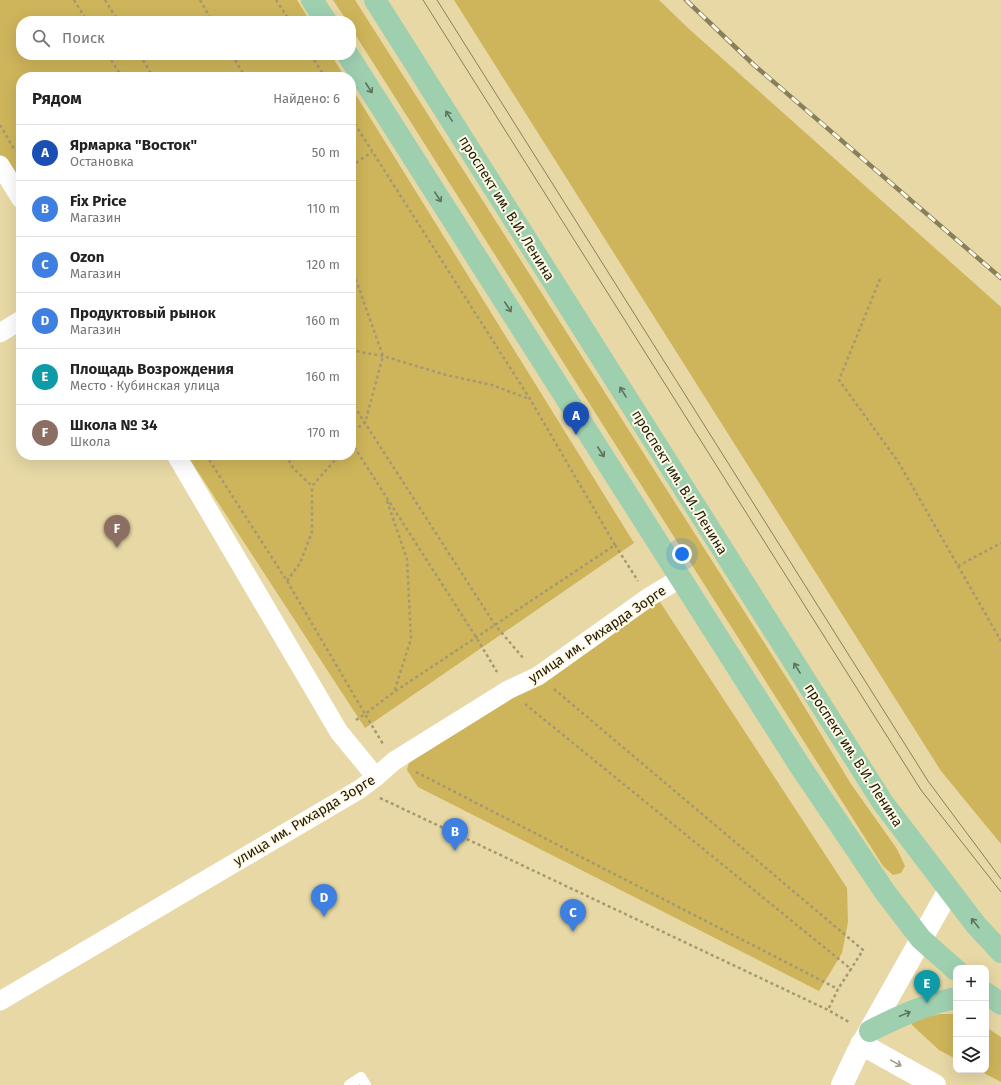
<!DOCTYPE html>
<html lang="ru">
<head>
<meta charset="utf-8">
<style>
	body { margin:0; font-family:"Fira Sans",sans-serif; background:#f2f2f2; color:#222 }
	.controls { position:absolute; right:12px; bottom:12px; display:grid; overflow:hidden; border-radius:8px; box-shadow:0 4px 16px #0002 }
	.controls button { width:36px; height:36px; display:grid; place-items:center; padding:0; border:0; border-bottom:1px solid #e0e0e0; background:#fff; color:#222; font:20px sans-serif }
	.you { position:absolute; left:682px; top:554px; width:14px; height:14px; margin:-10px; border:3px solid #fff; border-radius:50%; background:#1a73e8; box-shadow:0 0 0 6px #1a73e833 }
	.badge { display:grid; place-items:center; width:26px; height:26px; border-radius:50%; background:#414bbf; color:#fff; font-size:13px; font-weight:700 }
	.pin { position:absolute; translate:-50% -33px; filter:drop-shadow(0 1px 2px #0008) }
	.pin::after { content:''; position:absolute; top:21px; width:14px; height:12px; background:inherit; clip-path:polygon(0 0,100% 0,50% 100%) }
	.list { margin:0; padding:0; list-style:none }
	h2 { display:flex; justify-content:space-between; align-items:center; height:52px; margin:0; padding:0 16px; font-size:17px }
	h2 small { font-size:13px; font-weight:400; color:#767676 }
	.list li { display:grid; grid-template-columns:26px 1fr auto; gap:12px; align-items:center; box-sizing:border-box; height:56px; padding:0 16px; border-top:1px solid #e0e0e0 }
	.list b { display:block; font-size:15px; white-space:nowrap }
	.list p { margin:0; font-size:13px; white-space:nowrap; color:#767676 }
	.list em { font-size:13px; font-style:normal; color:#767676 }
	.icon { flex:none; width:22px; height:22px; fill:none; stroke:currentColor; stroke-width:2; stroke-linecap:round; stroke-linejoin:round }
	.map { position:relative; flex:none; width:1001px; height:1085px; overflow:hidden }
	.search { position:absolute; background:#fff; box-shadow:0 4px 16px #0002; left:16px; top:16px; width:340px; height:44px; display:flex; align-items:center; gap:10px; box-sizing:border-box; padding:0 14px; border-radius:16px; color:#767676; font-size:15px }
	.panel { position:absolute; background:#fff; box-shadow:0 4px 16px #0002; left:16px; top:72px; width:340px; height:388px; border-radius:16px }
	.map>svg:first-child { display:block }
	.green { fill:#ceb55b }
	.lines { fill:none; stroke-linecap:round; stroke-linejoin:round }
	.path { stroke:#a59971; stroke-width:2.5; stroke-dasharray:3 3; stroke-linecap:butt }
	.service { stroke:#fff; stroke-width:10 }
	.minor { stroke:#fff; stroke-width:19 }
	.tertiary { stroke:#fff; stroke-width:22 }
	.primary { stroke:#9ed0b0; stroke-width:22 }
	.tram { stroke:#897f5b; stroke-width:1 }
	.rail-casing { stroke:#897f5b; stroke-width:4.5 }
	.rail { stroke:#fff9e5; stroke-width:3; stroke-dasharray:9; stroke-linecap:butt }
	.oneway { stroke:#5e745b }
	.oneway2 { stroke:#9a988f }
	.labels { text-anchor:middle; stroke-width:4; stroke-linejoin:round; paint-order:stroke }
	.street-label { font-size:14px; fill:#1f1906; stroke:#fff9e5 }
</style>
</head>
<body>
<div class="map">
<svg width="1001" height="1085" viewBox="0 0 1001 1085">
	<rect width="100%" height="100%" fill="#e7d8a5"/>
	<!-- green -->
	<path class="green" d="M 0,0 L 297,0 L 310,21 L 21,21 L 21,55 L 331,55 L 345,77 L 21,77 L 21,193 L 0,158 Z
		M 333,0 L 355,0 L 793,688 L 851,784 L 897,849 L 905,866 L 901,873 L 893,875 L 883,866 L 351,28 L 351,21 L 347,21 Z
		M 454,0 L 659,0 L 689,29 L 1001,307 L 1001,844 L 941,771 Z
		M 351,87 L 634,543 L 365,728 L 187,455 L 351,455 Z
		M 658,599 L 847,888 L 848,922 L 842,953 L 819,991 L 418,787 L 407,770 L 413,747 Z
		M 940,1014 L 956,1014 L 956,1059 L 939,1050 L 912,1025 L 911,1020 Z
		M 986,1027 L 1001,1037 L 1001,1082 L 978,1070 L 986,1070 Z"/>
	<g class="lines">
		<!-- path -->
		<path class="path" d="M 74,0 L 87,21
			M 105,0 L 118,21
			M 200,0 L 212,21
			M 276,0 L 290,21
			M 108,55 L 122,77
			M 140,55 L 153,77
			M 232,55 L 245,77
			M 311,55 L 325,77
			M 0,125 L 14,149
			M 351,166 L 372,152
			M 17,218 L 21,224
			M 351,268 L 356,280 L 383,356 L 365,423 L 351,432
			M 880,279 L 839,380 L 899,463 L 1001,641
			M 351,349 L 360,352 L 383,356 L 446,375 L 492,385 L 529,399
			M 351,401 L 365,423 L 495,625 L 524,659
			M 351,442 L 476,637 L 497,672
			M 206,455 L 287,581 L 365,714 L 394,692 L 615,545 L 530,399 L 351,118
			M 286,455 L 293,468 L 312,486 L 336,459 L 338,455
			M 387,501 L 407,559 L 411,639 L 394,692
			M 615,545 L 638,581
			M 958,566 L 1001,543
			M 287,581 L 300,563 L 312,532 L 312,486
			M 554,689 L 863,950 L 851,969
			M 525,704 L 851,969 L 838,989 L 828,1010
			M 356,720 L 365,714 L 383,744
			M 416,772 L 838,989
			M 380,798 L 828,1010 L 849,1022"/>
		<!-- service -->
		<path class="service" d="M 349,1085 L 361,1077 L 366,1085"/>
		<!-- minor -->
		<path class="minor" d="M 0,165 L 21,199
			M 0,333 L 21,320
			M 176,455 L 339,732 L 376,777
			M 0,1001 L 360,789 L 376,777 L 394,761 L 508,690 L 538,676 L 649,597 L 681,578"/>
		<!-- tertiary -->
		<path class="tertiary" d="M 861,1044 L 935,1085
			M 842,1085 L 857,1053 L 949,890"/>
		<!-- primary -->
		<path class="primary" d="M 312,0 L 326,21
			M 375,0 L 883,803 L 976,925 L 1001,952
			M 348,55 L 798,763 L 885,892 L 921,939 L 956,970
			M 986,993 L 1001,1004
			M 870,1031 C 898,1017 925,1004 956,998"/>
		<!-- tram -->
		<path class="tram" d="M 423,0 L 921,790 L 1001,892
			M 437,0 L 928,781 L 1001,879"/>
		<!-- rail casing -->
		<g class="rail-casing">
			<path id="rail" d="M 686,0 L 754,65 L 1001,278"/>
		</g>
		<!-- rail -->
		<use href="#rail" class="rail"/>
	</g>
	<!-- one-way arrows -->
	<defs><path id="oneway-shaft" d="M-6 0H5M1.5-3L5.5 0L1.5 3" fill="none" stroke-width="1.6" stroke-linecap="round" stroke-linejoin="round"/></defs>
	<g class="oneway">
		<use href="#oneway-shaft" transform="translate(369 88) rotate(57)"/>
		<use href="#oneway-shaft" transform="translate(449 116) rotate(-122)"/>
		<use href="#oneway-shaft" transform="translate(438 197) rotate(57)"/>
		<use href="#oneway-shaft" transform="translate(508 307) rotate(57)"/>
		<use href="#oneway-shaft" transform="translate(623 392) rotate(-122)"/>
		<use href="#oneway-shaft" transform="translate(601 452) rotate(57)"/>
		<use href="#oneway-shaft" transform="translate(797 668) rotate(-122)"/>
		<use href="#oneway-shaft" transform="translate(975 923) rotate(-129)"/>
		<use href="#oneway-shaft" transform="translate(905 1014) rotate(-22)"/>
	</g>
	<use class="oneway2" href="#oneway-shaft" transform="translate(896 1063) rotate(29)"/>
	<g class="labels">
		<!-- street labels -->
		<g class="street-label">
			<text transform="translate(507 208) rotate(58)" y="5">проспект им. В.И. Ленина</text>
			<text transform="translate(680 482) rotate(58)" y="5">проспект им. В.И. Ленина</text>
			<text transform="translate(597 634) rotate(-34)" y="5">улица им. Рихарда Зорге</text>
			<text transform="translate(854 755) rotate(57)" y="5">проспект им. В.И. Ленина</text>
			<text transform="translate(304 820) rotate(-31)" y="5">улица им. Рихарда Зорге</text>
		</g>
	</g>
</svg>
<div class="controls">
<button>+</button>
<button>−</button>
<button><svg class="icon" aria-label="layers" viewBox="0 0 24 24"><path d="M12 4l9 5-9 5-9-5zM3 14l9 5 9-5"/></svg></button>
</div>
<div class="you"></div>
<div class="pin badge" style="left:576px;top:435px;background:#1a4fb4">A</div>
<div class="pin badge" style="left:455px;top:851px;background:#3f7fe0">B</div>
<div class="pin badge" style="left:573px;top:932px;background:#3f7fe0">C</div>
<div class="pin badge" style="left:324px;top:917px;background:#3f7fe0">D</div>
<div class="pin badge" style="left:927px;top:1003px;background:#0f9aa8">E</div>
<div class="pin badge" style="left:117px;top:548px;background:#8d6e63">F</div>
<div class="search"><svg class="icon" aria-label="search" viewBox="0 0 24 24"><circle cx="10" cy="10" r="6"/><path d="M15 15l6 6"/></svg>Поиск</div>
<section class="panel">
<h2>Рядом<small>Найдено: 6</small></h2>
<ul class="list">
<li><span class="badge" style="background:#1a4fb4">A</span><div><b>Ярмарка &quot;Восток&quot;</b><p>Остановка</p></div><em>50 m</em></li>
<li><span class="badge" style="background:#3f7fe0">B</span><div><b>Fix Price</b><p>Магазин</p></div><em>110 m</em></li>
<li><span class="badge" style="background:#3f7fe0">C</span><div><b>Ozon</b><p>Магазин</p></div><em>120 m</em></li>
<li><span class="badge" style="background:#3f7fe0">D</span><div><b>Продуктовый рынок</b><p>Магазин</p></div><em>160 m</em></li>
<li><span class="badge" style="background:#0f9aa8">E</span><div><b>Площадь Возрождения</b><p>Место · Кубинская улица</p></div><em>160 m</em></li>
<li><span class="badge" style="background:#8d6e63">F</span><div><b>Школа № 34</b><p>Школа</p></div><em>170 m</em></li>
</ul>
</section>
</div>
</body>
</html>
